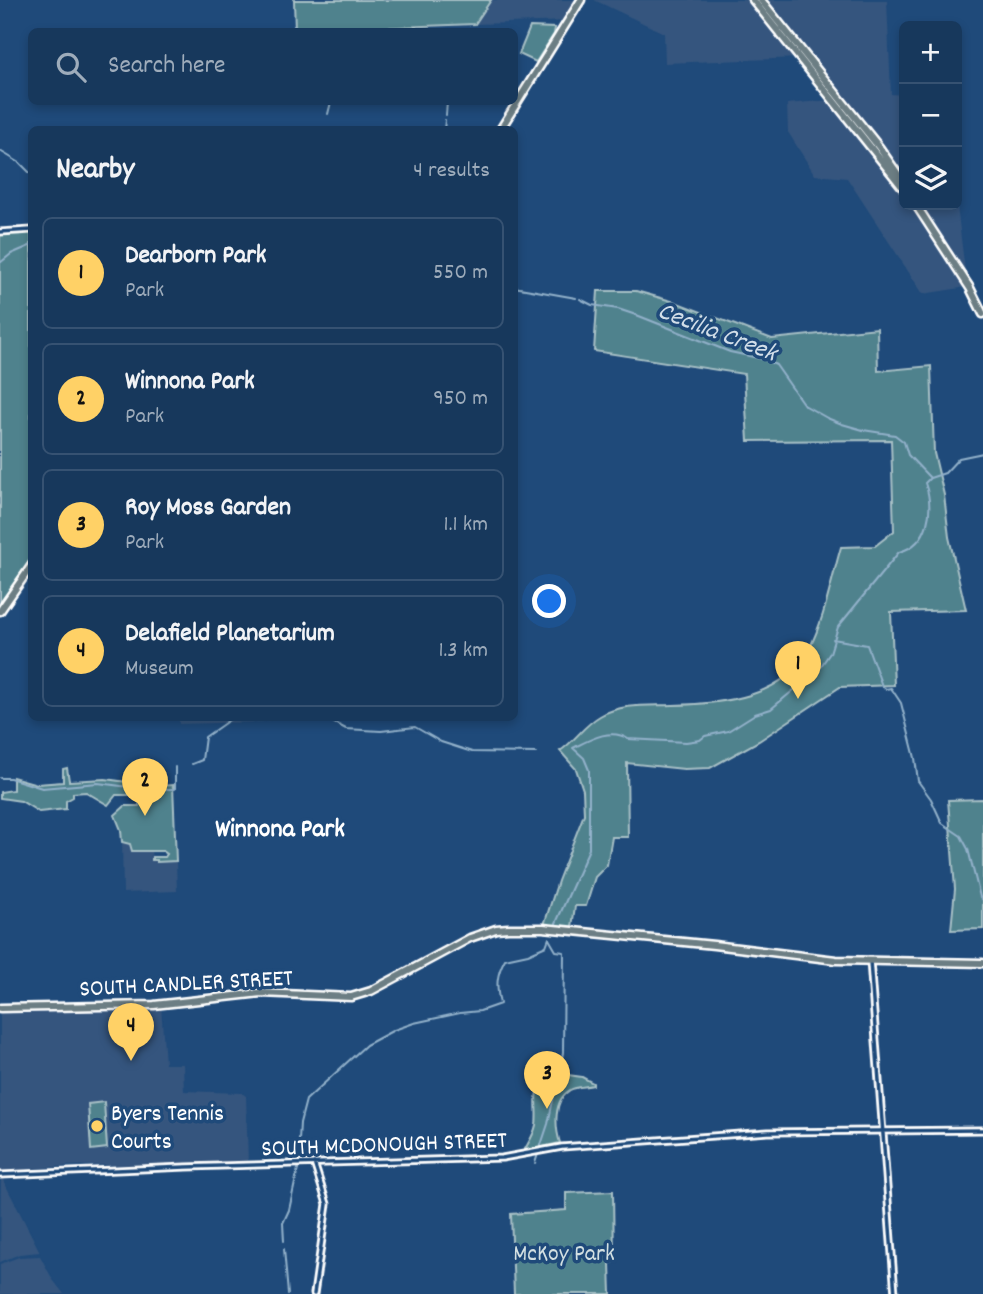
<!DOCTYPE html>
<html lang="en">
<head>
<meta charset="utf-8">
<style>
	body { margin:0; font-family:Dekko,sans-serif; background:#203f62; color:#f1f3f6 }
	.controls { position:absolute; right:21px; top:21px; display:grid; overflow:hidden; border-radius:10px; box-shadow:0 4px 10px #0003 }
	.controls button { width:63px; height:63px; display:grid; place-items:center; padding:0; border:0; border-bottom:2px solid #365272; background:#17385c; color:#f1f3f6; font:35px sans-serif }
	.you { position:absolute; left:550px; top:602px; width:24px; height:24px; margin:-18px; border:5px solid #fff; border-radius:50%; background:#1a73e8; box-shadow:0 0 0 10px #1a73e833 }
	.badge { display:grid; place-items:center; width:46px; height:46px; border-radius:50%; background:#ffd166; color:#111; font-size:23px; font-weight:700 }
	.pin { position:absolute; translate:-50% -58px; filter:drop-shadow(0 2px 4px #0008) }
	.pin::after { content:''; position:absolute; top:37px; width:24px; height:21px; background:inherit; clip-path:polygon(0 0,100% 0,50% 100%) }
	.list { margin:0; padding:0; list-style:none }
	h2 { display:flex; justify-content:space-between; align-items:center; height:91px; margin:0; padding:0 28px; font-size:30px }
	h2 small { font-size:23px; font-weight:400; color:#9eacbb }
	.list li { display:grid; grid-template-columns:46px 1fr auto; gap:21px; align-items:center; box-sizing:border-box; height:112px; margin:0 14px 14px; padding:0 14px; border:2px solid #365272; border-radius:10px }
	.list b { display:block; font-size:26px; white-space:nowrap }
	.list p { margin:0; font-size:23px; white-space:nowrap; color:#9eacbb }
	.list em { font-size:23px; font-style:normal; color:#9eacbb }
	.icon { flex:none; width:38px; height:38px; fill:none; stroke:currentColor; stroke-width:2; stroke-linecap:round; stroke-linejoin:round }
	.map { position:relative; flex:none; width:983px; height:1294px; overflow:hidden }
	.search { position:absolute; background:#17385c; box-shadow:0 4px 10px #0003; left:28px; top:28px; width:490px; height:77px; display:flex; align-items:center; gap:18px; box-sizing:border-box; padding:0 24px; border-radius:10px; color:#9eacbb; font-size:26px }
	.panel { position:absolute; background:#17385c; box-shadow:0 4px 10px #0003; left:28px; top:126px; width:490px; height:595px; border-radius:10px }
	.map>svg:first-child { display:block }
	.built { fill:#34557e }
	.green { fill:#50828d; stroke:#a8c0c6; stroke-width:2 }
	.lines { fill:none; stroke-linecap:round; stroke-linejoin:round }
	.stream { stroke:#92b1ca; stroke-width:2 }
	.minor-casing { stroke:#fff; stroke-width:9 }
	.major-casing { stroke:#fff; stroke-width:11 }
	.minor { stroke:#1f4a7a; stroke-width:3.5 }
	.major { stroke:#6c7e84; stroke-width:6 }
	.poi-dot { fill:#ffd166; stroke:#1f4a7a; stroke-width:2.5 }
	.labels { text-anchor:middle; stroke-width:7; stroke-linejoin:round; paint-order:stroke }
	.street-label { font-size:24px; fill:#fff; stroke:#1f4a7a }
	.poi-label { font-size:24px; fill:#fff; stroke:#1f4a7a; text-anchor:start }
	.park-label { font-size:24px; fill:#d3e0e2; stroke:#1f4a7a }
	.water-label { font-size:26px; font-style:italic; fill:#d2dee9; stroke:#1f4a7a }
	.neighbourhood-label { font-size:26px; font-weight:bold; fill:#fff; stroke:#1f4a7a }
</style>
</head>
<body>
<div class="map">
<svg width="983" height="1294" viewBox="0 0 983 1294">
	<rect width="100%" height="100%" fill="#1f4a7a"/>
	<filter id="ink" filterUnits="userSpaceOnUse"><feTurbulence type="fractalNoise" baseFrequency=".0143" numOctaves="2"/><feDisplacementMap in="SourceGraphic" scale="14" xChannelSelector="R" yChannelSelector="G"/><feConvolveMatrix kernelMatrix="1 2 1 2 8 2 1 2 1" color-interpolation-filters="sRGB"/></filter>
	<g filter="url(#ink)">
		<!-- built -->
		<path class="built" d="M 491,0 L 580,0 L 569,21 L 475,24 Z
			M 594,0 L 887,0 L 891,94 L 904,95 L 904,205 L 941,205 L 942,207 L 957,206 L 967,287 L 923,294 L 847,178 L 815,175 L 788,132 L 787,104 L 831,100 L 801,58 L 665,63 L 664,33 Z
			M 179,718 L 282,718 L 259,722 L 179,724 Z
			M 122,842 L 128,842 L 132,847 L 151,850 L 152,860 L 157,860 L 157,862 L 176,861 L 177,891 L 123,893 Z
			M 161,1004 L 165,1064 L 183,1064 L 184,1091 L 242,1093 L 246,1096 L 248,1163 L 67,1166 L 0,1172 L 0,1008 Z
			M 1,1176 L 40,1252 L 20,1254 L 0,1262 Z
			M 40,1256 L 53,1280 L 64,1294 L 0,1294 L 0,1264 L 19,1257 Z"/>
		<!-- green -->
		<path class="green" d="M 294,0 L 491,0 L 475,24 L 295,31 Z
			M 530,27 L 555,28 L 554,34 L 536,62 L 519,54 Z
			M 15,233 L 31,233 L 31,558 L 0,605 L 0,235 Z
			M 598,291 L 636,291 L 675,302 L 772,339 L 877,328 L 878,371 L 931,366 L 934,453 L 944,495 L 949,537 L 966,610 L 891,612 L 894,685 L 840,687 L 759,741 L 710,768 L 684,769 L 627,763 L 628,837 L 612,837 L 607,865 L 595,877 L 586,906 L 575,906 L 572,927 L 544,925 L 558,881 L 584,814 L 583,790 L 576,769 L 560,751 C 575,741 584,725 600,716 C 622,703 648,706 673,705 C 722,704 784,698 809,649 C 825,618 831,581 841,547 L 875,546 L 894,531 L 891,440 L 748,441 L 744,374 L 594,351 Z
			M 67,768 L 69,781 L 105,779 L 157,786 L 173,785 L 176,861 L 157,862 L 157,860 L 152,860 L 152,857 L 165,857 L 167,854 L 163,851 L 132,851 L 130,844 L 122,842 L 121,830 L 115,815 L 125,806 L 139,806 L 140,795 L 116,795 L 108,805 L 86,792 L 73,793 L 73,797 L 66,801 L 66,809 L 39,812 L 21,801 L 0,798 L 0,792 L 13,790 L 13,777 L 37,784 L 63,782 L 63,769 Z
			M 983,799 L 983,929 L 951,930 L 955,889 L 948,800 Z
			M 554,1073 L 582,1077 L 593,1083 L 593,1085 C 586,1087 577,1086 570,1090 C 553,1100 555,1127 560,1143 L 524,1151 C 528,1143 534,1135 536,1125 C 539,1106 528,1079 554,1073 Z
			M 104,1102 L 107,1148 L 91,1150 L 88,1104 Z
			M 613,1191 L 614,1262 L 610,1263 L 611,1294 L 514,1294 L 511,1214 L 566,1210 L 566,1193 Z"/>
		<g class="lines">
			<!-- stream -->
			<path class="stream" d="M 294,26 L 297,32
				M 328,114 L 331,102
				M 446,115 L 447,102
				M 444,130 L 445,120
				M 0,151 L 20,163 L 32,175
				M 0,263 L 11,254 L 32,245
				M 514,287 L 576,298
				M 580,299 L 592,305 L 618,309 L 639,316 L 730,352 L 763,359 L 776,365 L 804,405 L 827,418 L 842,424 L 863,430 L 895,435 L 904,442 L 908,455 L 930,478
				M 833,639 L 867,645 L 882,686 L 886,689 L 891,688 L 901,703 L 915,758 L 918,781 L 931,799 L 942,823 L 961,836 L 968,849 L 980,897 L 983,900
				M 325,718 L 346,729 L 381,731 L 415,727 L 441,742 L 472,752 L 537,753
				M 192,764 L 202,760 L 205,737 L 232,718
				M 0,778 L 10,778 L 42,788 L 98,783 L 144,789 L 175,789 L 175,767
				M 556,923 L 589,849 L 589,770 L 584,758 L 573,748 C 589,740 611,727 628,739 L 686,742 L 700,740 L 705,736 L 728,731 L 755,714 L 771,709 L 819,669 L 830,653 L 838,627 L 899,552 C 930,544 934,508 925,483 L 930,478 L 945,473 L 959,458 L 983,453
				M 298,1159 L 300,1123 L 306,1100 L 366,1045 L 394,1030 L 414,1023 L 460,1013 L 480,1011 L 500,1004 C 496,986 496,975 505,959 L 528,954 L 546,946 L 549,938
				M 535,1163 L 548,1124 L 563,1053 L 564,952 L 556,951 L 549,939
				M 284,1241 L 283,1223 L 289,1210 L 298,1169
				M 284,1249 L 288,1294"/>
			<!-- minor casing -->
			<g class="minor-casing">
				<path id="minor" d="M 0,232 L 32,230
					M 870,961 L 895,1294
					M 0,1175 L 186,1167 L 502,1158 L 562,1147 L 768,1132 L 983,1130
					M 314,1294 L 327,1204 L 314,1163"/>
			</g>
			<!-- major casing -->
			<g class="major-casing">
				<path id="major" d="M 753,0 L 904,189
					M 761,0 L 879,147 L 904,183
					M 500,130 L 581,0
					M 916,205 L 970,288 L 983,314
					M 0,611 L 32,565
					M 0,1008 L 154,1005 L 261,993 L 351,997 L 371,991 L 470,938 L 496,929 L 508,928 L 543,928 L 714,945 L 836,960 L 983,963"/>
			</g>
			<!-- minor -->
			<use href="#minor" class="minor"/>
			<!-- major -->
			<use href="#major" class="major"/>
		</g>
	</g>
	<!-- markers -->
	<circle class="poi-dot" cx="97" cy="1126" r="7"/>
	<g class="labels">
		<!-- street labels -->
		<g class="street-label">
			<text transform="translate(186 982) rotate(-3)" y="8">SOUTH CANDLER STREET</text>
			<text transform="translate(384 1143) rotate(-2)" y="8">SOUTH MCDONOUGH STREET</text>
		</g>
		<!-- poi labels -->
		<g class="poi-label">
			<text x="111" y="1120">Byers Tennis<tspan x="111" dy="28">Courts</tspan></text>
		</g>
		<!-- park labels -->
		<g class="park-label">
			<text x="564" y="1260">McKoy Park</text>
		</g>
		<!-- water labels -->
		<g class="water-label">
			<text transform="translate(718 330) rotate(21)" y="9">Cecilia Creek</text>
		</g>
		<!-- neighbourhood labels -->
		<g class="neighbourhood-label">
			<text x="280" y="836">Winnona Park</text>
		</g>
	</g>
</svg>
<div class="controls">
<button>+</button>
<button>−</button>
<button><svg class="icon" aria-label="layers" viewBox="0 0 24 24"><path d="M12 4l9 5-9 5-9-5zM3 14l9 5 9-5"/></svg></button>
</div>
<div class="you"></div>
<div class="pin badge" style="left:798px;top:699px">1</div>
<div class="pin badge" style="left:145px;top:816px">2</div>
<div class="pin badge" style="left:547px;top:1109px">3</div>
<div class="pin badge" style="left:131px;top:1061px">4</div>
<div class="search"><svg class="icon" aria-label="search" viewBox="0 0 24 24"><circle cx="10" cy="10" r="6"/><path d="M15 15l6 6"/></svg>Search here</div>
<section class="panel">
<h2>Nearby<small>4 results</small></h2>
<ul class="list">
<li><span class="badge">1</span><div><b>Dearborn Park</b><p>Park</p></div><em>550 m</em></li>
<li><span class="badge">2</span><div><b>Winnona Park</b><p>Park</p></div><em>950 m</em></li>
<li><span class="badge">3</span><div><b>Roy Moss Garden</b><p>Park</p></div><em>1.1 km</em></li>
<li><span class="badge">4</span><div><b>Delafield Planetarium</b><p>Museum</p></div><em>1.3 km</em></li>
</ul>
</section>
</div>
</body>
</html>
